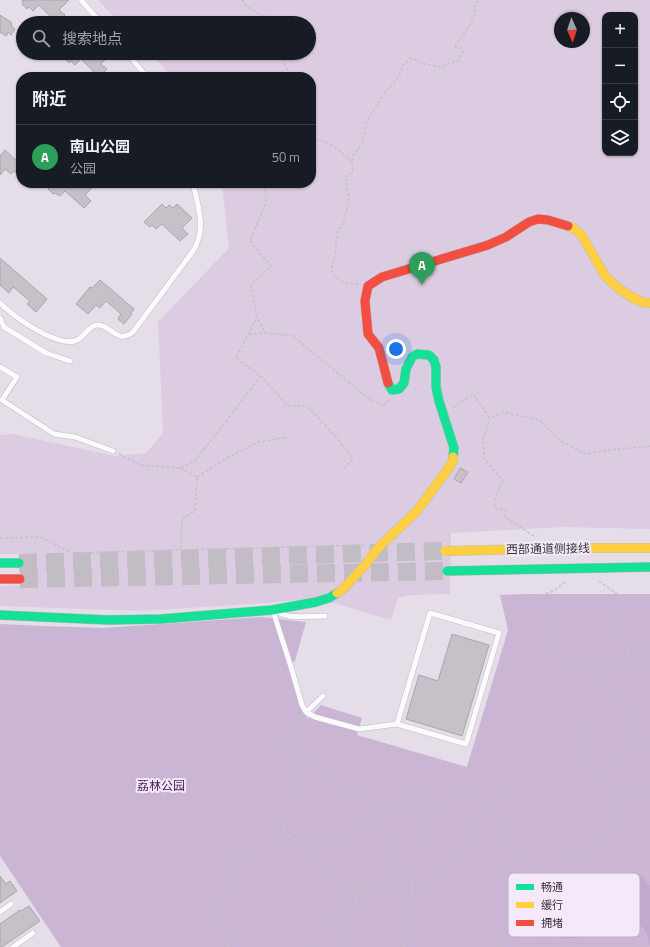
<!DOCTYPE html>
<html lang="zh">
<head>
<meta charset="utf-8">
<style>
	body { margin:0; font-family:"Titillium Web","Noto Sans SC",sans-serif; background:#242831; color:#f1f3f6 }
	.controls { position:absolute; right:12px; top:12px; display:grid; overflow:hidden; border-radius:8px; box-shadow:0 1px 3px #0004 }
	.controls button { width:36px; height:36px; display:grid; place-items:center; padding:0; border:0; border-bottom:1px solid #363941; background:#171b24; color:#f1f3f6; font:20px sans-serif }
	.compass { position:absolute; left:554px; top:12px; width:36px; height:36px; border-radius:50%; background:#171b24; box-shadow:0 1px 3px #0004; rotate:177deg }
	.you { position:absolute; left:396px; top:349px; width:14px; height:14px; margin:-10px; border:3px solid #fff; border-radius:50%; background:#1a73e8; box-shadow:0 0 0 6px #1a73e833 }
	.badge { display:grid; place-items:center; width:26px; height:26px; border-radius:50%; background:#746f76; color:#fff; font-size:13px; font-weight:700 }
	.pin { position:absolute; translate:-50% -33px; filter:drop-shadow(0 1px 2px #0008) }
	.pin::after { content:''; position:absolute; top:21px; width:14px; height:12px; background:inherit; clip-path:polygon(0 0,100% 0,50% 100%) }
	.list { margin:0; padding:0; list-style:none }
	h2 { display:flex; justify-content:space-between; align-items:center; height:52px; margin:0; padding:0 16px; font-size:17px }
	h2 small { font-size:13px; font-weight:400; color:#9ea1a6 }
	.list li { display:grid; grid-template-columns:26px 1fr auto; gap:12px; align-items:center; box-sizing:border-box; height:64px; padding:0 16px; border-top:1px solid #363941 }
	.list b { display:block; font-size:15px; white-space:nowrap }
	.list p { margin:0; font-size:13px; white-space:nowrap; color:#9ea1a6 }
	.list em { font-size:13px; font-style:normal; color:#9ea1a6 }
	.icon { flex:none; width:22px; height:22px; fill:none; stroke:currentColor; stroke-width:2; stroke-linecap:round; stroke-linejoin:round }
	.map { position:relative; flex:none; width:650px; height:947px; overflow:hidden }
	.search { position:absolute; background:#171b24; box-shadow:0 1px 3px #0004; left:16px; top:16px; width:300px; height:44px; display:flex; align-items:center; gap:10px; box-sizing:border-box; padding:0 14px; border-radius:22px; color:#9ea1a6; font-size:15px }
	.panel { position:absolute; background:#171b24; box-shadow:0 1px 3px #0004; left:16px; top:72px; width:300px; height:116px; border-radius:16px }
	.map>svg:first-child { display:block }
	.green { fill:#dccce2; fill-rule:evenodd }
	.forest { fill:#cbb5d5 }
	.water { fill:#c3a9ce }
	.building { fill:#c6c1c9; stroke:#aaa5ac }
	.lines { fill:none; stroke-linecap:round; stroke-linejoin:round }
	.highway-tunnel { stroke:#c2bcc5; stroke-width:18; stroke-dasharray:18 9; stroke-linecap:butt }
	.lane-casing { stroke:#c1bcc3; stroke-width:6 }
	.fast-casing { stroke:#c1bcc3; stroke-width:10 }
	.slow-casing { stroke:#c1bcc3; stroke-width:10 }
	.jam-casing { stroke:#c1bcc3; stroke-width:10 }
	.path { stroke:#c5c2c6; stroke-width:1.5; stroke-dasharray:3 2; stroke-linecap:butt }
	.lane { stroke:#fbfafc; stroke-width:5 }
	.fast { stroke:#16e098; stroke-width:9 }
	.slow { stroke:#ffcf43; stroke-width:9 }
	.jam { stroke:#f24e42; stroke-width:9 }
	.fast-bridge-casing { stroke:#bebbc0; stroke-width:10; stroke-linecap:butt }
	.slow-bridge-casing { stroke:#bebbc0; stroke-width:10; stroke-linecap:butt }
	.fast-bridge { stroke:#16e098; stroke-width:9 }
	.slow-bridge { stroke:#ffcf43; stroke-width:9 }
	.labels { text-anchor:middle; stroke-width:4; stroke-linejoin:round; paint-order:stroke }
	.street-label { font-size:12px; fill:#373339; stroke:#f3e9f8 }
	.park-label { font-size:12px; fill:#481c58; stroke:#f3e9f8 }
	.key { fill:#f3e9f8; stroke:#bbb2bf; stroke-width:1 }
	.key-label { font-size:11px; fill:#373339 }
</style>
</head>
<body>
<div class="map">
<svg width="650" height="947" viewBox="0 0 650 947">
	<rect width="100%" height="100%" fill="#e5dee8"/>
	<!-- green -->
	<path class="green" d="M 98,0 L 650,0 L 650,529 L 563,527 L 451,533 L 450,594 L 412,595 L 398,598 L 391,620 L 334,603 L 308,599 L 266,603 L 140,611 L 0,606 L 0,586 L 24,585 L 23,554 L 0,554 L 0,435 L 13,434 L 115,456 L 146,453 L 163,433 L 158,322 L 229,248 L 222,183 L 311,183 L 311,77 L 173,77 L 150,53 L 309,53 L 309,23 L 120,23 ZM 605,15 L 635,15 L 635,153 L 605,153 ZM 560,18 L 584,18 L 584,42 L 560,42 Z"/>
	<!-- forest -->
	<path class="forest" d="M 527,594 L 650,594 L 650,885 L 643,876 L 629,875 L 621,883 L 575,905 L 561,908 L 553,907 L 543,909 L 521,926 L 515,932 C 523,937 534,936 544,939 L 550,936 L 559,935 L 566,939 L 581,938 L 634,925 L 642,927 L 646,933 L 650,947 L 61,947 L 0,856 L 0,624 L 44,626 L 104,628 L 261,617 L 306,622 L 295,661 L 288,666 L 300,706 L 308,719 L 321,705 L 362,718 L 357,735 L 467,767 L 508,630 L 500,595 Z"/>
	<!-- water -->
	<path class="water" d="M 635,874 L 643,876 L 650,885 L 650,947 L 646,933 L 642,927 L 634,925 L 581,938 L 566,939 L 559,935 L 550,936 L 544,939 C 534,936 523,937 515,932 L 543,909 L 553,907 L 561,908 L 575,905 L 620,883 L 629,875 Z"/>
	<!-- building -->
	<path class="building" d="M 22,0 L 69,0 L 59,10 L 65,15 L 57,23 L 39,5 L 33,11 L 29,7 L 27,9 L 22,4 L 23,2 Z
		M 0,15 L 12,23 L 11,26 L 15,29 L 11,35 L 8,32 L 6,36 L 0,32 Z
		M 68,53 L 112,53 L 101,64 L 107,69 L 99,77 L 81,59 L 75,65 L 71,61 L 69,63 L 64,58 Z
		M 5,150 L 19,163 L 17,165 L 21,169 L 17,174 L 14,171 L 11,174 L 5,169 L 0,175 L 0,156 Z
		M 54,183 L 97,183 L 85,195 L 91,201 L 84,208 L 65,191 L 60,196 L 55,193 L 53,194 L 48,189 Z
		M 162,204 L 166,208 L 169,205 L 173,208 L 177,204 L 192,218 L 182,228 L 188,234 L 180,241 L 162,224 L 156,229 L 152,225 L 150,227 L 144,222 Z
		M 0,258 L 47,299 L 36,312 L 27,304 L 30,301 L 13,287 L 9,293 L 0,285 Z
		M 100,280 L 134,309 L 131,313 L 132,314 L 124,324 L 118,319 L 121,314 L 106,301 L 100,308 L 96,305 L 88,314 L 76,304 L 90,287 L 92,288 Z
		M 460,468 L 468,472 L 461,483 L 454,479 Z
		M 452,634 L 489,645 L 462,736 L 406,719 L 419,675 L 438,681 Z
		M 0,876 L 6,884 L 10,881 L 17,891 L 0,903 Z
		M 29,906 L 40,921 L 2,947 L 0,947 L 0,924 L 20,910 L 21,911 Z"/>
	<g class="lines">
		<!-- highway-tunnel -->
		<path class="highway-tunnel" d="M 19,563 L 445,551
			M 20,579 L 447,571"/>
		<!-- lane casing -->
		<g class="lane-casing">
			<path id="lane" d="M 81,0 L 101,23
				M 127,53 L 147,77
				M 0,303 C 14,317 55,346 75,341 C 84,338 88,326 97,325 C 111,324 116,345 133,332 L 193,251 C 207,228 198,207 193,183
				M 0,318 L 4,327 L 46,353 L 70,361
				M 0,367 L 17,377 L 2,400 L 54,434 L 75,437 L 113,451
				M 273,611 L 291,667 L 302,705 L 306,712 L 315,717 L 359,729 L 397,724 L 466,744 L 499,633 L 430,613 L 397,724
				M 279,613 C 291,619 311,616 325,616
				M 306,712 L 323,696
				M 0,912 L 11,904
				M 13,947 L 33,933"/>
		</g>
		<!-- fast casing -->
		<g class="fast-casing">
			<path id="fast" d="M 388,383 L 392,390 L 399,389 L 404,383 L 406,369 L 412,357 L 417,354 L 429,355 L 434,360 L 436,367 L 436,387 L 439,401 L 454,448 L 453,457
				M 0,563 L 19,563
				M 0,615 L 108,620 L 161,619 L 272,610 L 316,602 L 329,598 L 337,593"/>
		</g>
		<!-- slow casing -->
		<g class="slow-casing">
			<path id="slow" d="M 568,226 L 573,228 L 581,234 L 605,276 L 618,288 L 633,298 L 645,303 L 650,303
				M 337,593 L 342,590 L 366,564 L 378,548 L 417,511 L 448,469 L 453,461 L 453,457"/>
		</g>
		<!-- jam casing -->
		<g class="jam-casing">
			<path id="jam" d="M 388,383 L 379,348 L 368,334 L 365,301 L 368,286 L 382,277 L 488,245 L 506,237 L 529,222 L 538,219 L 548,220 L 568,226
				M 0,579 L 20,579"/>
		</g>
		<!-- path -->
		<path class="path" d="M 242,0 L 247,6 L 256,12 L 276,23
			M 284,53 L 285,65 L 291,77
			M 311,138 C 315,140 319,139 323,141 C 334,145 343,154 352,162
			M 242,183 L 247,187 L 265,184 L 266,202 L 250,241 L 271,266 L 251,285 L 257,317 L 265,333 L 293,336 L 368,398 L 384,406 L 389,400
			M 358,284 L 344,283 L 334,276 L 331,270 L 335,255 L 337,234 L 343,224 L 349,199 L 345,177 L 353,173 L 352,162 L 353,156 L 362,144 L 367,121 L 384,94 L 399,77 L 403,65 L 411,58 L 421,63 L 441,67 L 459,60 L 463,51 L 461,47 L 454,47 L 470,25 L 475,14 L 474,5 L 479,0
			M 249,334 L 265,333
			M 261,376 L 288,406 L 307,406 L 338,439 L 353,459 L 343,469
			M 453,408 L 473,394 L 490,418
			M 119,454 L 140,465 L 180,468 L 195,461 L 261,376 L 236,358 L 257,317
			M 180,468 L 197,477 L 195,511 L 182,519 L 181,550
			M 197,477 L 229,457 L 259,442 L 288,437
			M 534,536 L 505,517 L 506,510 L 495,508 L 495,497 L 503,481 L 484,458 L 483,438 L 490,418 L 504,412 L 539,420 L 561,441 L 585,454 L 609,450 L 650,446
			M 0,538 L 40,537 L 72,553 L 366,545
			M 599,581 L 624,599 L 622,609 L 624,642 L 629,651
			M 565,582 L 554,591 L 536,597 L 538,608 L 550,614 L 558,641 L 558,652 L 601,676 L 643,739
			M 628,658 L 630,644 L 647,649 L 650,662
			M 601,676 L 608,656 L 616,666 L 626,664 L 628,658 L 638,668
			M 567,712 L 576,718 L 582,729 L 583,740 L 587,755 L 591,768 L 599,776 L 600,780 L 610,798
			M 302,740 L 305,749 L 340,787 C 364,790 380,804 400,815 L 401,824 L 397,833 L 390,869 L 381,879 L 356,892 L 341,902 L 335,918 L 317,942 L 319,947
			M 277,744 L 300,751
			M 578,786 L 590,781 L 595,781 L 600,780 L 603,774 L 625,749 L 637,745 L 643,739 L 650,738
			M 391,808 C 391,807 394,803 395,803 C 404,794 421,793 421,778
			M 622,816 L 642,827 L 650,837
			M 288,835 L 301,830 L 335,837 L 343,836 L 386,813 L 395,807 L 404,804 L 430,801 L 442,801 L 458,799 L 472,798 L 490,806 L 495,813 L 501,827 L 505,844 L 508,849 L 518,854 L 535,867 L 544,870 L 550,870 L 561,864 L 571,856 L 606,835 L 622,816 L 612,808 L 610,798 L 650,794
			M 288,835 L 311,851 L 338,878 L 356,892 L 379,891 L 396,894 L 411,894 L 426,886 L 457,854 L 468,845 L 471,830 L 478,820 L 490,806 L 496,795 L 506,785 L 515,784
			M 223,867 L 228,860 L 238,866
			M 225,936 L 234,936
			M 228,947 L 225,936 L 221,909 L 238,866 L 248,858 L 264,848 L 280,840 L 287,838 L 288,835 L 283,829 L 285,813 L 288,809 L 300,751 L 304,718
			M 349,947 L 353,911 L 356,901 L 356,892 L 360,879
			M 404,947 L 418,842 L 422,823 L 430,801 L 430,791 L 424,777
			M 498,947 L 508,945"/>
		<!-- lane -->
		<use href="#lane" class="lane"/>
		<!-- fast -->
		<use href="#fast" class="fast"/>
		<!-- slow -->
		<use href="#slow" class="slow"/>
		<!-- jam -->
		<use href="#jam" class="jam"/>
		<!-- fast-bridge casing -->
		<g class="fast-bridge-casing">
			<path id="fast-bridge" d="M 447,571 L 650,567"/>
		</g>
		<!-- slow-bridge casing -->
		<g class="slow-bridge-casing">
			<path id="slow-bridge" d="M 445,551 L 582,548 L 650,548"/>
		</g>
		<!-- fast-bridge -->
		<use href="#fast-bridge" class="fast-bridge"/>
		<!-- slow-bridge -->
		<use href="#slow-bridge" class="slow-bridge"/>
	</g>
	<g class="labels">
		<!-- street labels -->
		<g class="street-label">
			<text transform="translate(548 549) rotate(-1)" y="4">西部通道侧接线</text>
		</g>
		<!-- park labels -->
		<g class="park-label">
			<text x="161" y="790">荔林公园</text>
		</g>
	</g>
	<!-- legend -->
	<rect x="508" y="873" width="132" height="64" rx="6" class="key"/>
	<rect x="516" y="884" width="18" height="6" fill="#16e098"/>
	<rect x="516" y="902" width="18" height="6" fill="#ffcf43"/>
	<rect x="516" y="920" width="18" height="6" fill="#f24e42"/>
	<g class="key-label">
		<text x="541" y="891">畅通</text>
		<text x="541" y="909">缓行</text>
		<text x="541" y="927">拥堵</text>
	</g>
</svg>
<div class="controls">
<button>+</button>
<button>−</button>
<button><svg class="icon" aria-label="locate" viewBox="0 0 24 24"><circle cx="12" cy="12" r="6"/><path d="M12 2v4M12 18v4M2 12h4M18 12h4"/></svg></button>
<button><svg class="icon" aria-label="layers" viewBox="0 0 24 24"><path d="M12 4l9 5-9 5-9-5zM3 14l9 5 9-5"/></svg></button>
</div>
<svg class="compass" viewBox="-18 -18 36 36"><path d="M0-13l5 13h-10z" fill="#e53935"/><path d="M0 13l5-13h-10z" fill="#9ea1a6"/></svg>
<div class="you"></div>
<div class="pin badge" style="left:422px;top:285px;background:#2e9e5b">A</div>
<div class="search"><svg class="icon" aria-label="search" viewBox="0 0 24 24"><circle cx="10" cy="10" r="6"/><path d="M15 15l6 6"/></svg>搜索地点</div>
<section class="panel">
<h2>附近<small></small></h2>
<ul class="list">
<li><span class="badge" style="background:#2e9e5b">A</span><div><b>南山公园</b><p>公园</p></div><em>50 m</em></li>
</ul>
</section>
</div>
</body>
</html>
